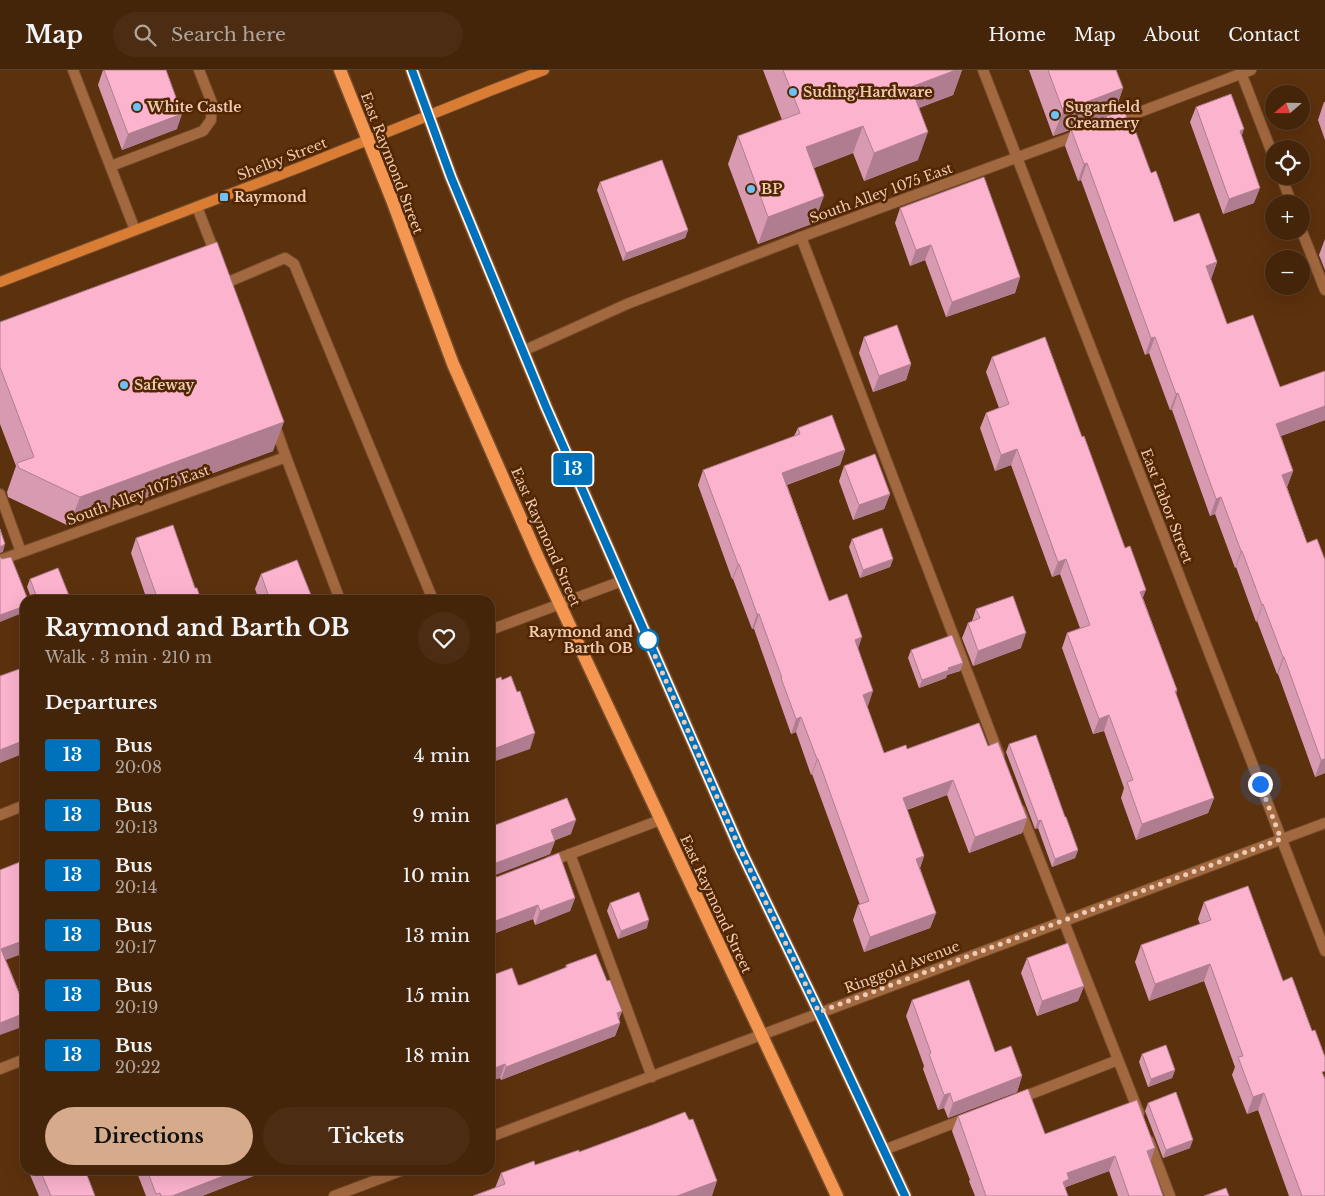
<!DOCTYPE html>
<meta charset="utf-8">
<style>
body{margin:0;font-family:"Libre Baskerville",serif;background:#4c2d13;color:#f1f3f6;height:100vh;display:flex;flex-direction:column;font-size:19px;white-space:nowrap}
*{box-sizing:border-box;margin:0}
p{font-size:16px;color:#b0a59c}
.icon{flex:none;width:28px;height:28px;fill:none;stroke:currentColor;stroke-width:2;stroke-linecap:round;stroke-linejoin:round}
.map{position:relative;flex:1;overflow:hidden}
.drawer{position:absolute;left:20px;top:525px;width:475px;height:580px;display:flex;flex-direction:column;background:#45250a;border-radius:15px;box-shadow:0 5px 20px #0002,0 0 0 1px #5d422b}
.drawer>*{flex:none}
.badge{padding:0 10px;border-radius:4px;font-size:18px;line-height:32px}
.needle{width:32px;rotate:250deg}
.buttons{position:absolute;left:1265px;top:15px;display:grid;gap:10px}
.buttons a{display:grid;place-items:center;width:45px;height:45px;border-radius:50%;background:#45250a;box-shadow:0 5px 20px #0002,0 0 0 1px #5d422b;font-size:25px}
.you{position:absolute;width:25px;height:25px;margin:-12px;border:4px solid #fff;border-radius:50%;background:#1a73e8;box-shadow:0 0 0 8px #1a73e833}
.map>.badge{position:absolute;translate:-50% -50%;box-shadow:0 0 0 2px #fff}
h2{padding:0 25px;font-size:19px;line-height:45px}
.round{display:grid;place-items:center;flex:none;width:52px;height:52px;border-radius:26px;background:#4c2d13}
.head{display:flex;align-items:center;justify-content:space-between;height:85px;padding:0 25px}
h1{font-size:24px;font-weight:700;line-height:38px}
.primary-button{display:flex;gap:10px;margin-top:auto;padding:10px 25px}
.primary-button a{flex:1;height:58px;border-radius:30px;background:#d6ab8b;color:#111;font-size:20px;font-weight:700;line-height:58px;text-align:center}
.primary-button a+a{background:#4c2d13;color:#f1f3f6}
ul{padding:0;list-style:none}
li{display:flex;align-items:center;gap:15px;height:60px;padding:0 25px}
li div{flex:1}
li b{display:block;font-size:19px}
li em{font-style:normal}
li .badge{min-width:55px;font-weight:700;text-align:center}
header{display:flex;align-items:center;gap:30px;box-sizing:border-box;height:70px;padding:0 25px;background:#45250a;border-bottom:1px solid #5d422b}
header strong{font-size:24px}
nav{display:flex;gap:28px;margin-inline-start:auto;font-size:18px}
.search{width:350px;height:45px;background:#4c2d13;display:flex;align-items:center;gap:12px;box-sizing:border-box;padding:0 18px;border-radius:28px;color:#b0a59c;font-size:19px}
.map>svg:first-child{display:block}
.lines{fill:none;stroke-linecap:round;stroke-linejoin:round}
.service-casing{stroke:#764d2c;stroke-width:12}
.minor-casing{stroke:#764d2c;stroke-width:12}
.secondary-casing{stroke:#764d2c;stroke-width:12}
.primary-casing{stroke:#764d2c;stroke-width:15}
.service{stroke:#a2683f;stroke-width:10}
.minor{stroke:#a2683f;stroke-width:10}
.secondary{stroke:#d97d35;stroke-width:10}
.primary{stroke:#f49650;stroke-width:12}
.wall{fill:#d89ab1}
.shaded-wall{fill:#b07d90}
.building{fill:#fbb3ce;stroke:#b07d90}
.line-casing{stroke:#fff;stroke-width:11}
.line{stroke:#0072bc;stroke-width:8}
.walk{stroke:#eccab4;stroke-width:5;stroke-dasharray:0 9}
.poi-dot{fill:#6dc2f3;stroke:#512601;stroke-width:2}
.stop-dot{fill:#fff;stroke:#0072bc;stroke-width:2.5}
.labels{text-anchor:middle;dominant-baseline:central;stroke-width:5;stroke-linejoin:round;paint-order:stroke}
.poi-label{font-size:14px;font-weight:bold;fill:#eccab4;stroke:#512601;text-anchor:start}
.street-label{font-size:14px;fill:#eccab4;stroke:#512601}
.stop-label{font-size:14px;font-weight:bold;fill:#eccab4;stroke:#512601;text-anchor:end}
</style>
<header>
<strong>Map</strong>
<div class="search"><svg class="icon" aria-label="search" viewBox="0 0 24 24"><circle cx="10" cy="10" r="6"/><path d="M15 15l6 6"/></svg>Search here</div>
<nav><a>Home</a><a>Map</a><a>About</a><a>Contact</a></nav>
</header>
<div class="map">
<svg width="1325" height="1126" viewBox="0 0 1325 1126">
<rect width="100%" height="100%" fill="#5c310e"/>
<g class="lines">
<g class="service-casing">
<g id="service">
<polyline points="73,0 135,160"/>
<polyline points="1240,0 1274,88"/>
<polyline points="1116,51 1251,0"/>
<polyline points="111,96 203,61 211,50 212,33 199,0"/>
<polyline points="1281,106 1292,134"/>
<polyline points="197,137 216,186"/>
<polyline points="1301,159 1325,220"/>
<polyline points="801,167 999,685"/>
<polyline points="228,218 226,213 285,188 294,194 433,530"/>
<polyline points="523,281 627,234 801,167 1081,64"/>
<polyline points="274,353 286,387 340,530"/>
<polyline points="0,424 21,482"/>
<polyline points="0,490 286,387"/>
<polyline points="1020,740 1139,1043"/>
<polyline points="570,784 652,1007"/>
<polyline points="549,792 660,750"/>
<polyline points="0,999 25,989"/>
<polyline points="1018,1029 1118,990"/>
<polyline points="1149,1071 1170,1126"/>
<polyline points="884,1080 967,1048"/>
</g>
</g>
<g class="minor-casing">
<g id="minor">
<polyline points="983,0 1325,881"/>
<polyline points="490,560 622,511"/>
<polyline points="0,745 25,735"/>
<polyline points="490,1067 1325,753"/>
<polyline points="334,1126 403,1100"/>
</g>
</g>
<g class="secondary-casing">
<polyline id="secondary" points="0,212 303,96 492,20 544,0"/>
</g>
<g class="primary-casing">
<g id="primary">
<polyline points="340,0 392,130 453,294 540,492 837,1126"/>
<polyline points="412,0 451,107 546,337 740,779 819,942 905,1126"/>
</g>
</g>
<use href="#service" class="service"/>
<use href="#minor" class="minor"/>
<use href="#secondary" class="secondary"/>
<use href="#primary" class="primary"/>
</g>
<g class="wall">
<polygon points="103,0 177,59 122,80 98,15"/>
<polygon points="763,0 962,0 953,25 919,38 918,90 864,111 853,83 814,98 814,153 758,174 728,94 738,66 782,50"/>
<polygon points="1029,0 1116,0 1123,18 1114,44 1053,66"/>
<polygon points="1324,32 1325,32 1325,70 1318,50"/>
<polygon points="1196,37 1242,66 1254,133 1223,144 1190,52"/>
<polygon points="1128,50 1151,103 1174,152 1217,192 1211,209 1227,254 1280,317 1325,301 1325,350 1281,366 1293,401 1287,417 1307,473 1325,490 1325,703 1315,707 1278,604 1277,604 1257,551 1256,552 1236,497 1235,498 1215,444 1210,446 1172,340 1170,340 1149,283 1145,285 1081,110 1078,111 1065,76 1071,59"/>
<polygon points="600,112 688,160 685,168 623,191 597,120"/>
<polygon points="900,138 1020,207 1015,223 946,247 925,190 910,196 895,153"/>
<polygon points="1325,169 1325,200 1319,185"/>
<polygon points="0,252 273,381 69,456 8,427 7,422 16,396 0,354"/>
<polygon points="864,267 911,294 906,310 873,322 859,283"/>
<polygon points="992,287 1143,528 1177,620 1176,624 1214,728 1208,743 1136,770 1121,728 1124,718 1104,661 1093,664 1062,578 1067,563 1080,558 1060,504 1052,507 1011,395 995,401 980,358 986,343 999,338 986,302"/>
<polygon points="798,358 845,380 840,395 787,415 829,531 858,579 867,636 884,683 907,679 988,676 1027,748 1022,763 969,783 947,725 907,740 924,786 920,798 936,843 930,858 864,882 853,850 858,835 860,835 812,704 811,705 796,662 791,664 754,559 752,559 733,509 732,509 698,415 703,400 794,366"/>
<polygon points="844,396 890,424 884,439 853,450 839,411"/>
<polygon points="136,468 195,518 201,530 147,530 131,483"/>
<polygon points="852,469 893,489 890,497 860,508 849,477"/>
<polygon points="261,504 313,530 259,530 255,519"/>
<polygon points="30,509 70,528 70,530 32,530 27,517"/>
<polygon points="976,539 1021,578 973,596 962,568 968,553 972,551"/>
<polygon points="911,580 963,593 960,601 947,605 946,608 919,618 908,588"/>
<polygon points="1009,674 1065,747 1078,780 1075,788 1052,797 1038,758 1035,759 1006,682"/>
<polygon points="490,757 571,764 555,770 550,784 492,806 575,828 570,841 535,855 533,849 490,865"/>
<polygon points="1204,832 1325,1126 1289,1126 1258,1040 1247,1044 1232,1005 1235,997 1204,911 1149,931 1135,892 1141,875 1200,854 1198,849"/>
<polygon points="610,833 647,858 618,869 607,841"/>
<polygon points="1027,888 1084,916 1078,931 1037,946 1021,903"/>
<polygon points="6,890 21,927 25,925 25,960 23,954 22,957"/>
<polygon points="566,895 607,911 622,941 619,949 620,953 615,966 501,1010 500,1008 490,1011 490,906 518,915 521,915 565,898"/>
<polygon points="912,930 995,982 1022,1006 1017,1022 948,1048 944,1038 938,1040 923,999 924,996 906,946"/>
<polygon points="1142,984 1175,1000 1172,1008 1148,1017 1139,992"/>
<polygon points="1148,1033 1190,1078 1163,1088 1145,1041"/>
<polygon points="958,1046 1045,1064 1150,1091 1163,1126 1118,1126 1109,1101 1066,1117 1065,1119 1068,1126 975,1126 969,1111 970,1110 952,1061"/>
<polygon points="579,1082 712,1126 495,1118 501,1103 535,1095"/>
<polygon points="28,1100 85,1100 95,1126 39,1126"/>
<polygon points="136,1100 269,1100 202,1126 146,1126"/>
</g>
<g class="shaded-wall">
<polygon points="956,0 962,0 953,25 901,44 911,17"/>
<polygon points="1123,18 1114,44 1053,66 1063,41"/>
<polygon points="182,44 177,59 122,80 128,64"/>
<polygon points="863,56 853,83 796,105 806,77"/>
<polygon points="1244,59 1239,74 1240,61"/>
<polygon points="928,62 918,90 864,111 874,83"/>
<polygon points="1087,93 1081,110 1078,111 1084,94"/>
<polygon points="1260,118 1254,133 1223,144 1229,129"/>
<polygon points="824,126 814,153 758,174 768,147"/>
<polygon points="688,160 685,168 623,191 626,183"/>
<polygon points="931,175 925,190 910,196 916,180"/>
<polygon points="1217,192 1211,209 1206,196"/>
<polygon points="1020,207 1015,223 946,247 952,232"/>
<polygon points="1155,267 1149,283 1145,285 1151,268"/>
<polygon points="911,294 906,310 873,322 879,306"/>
<polygon points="1178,323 1172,340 1170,340 1176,324"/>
<polygon points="1325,336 1325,350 1270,370 1276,354"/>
<polygon points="284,352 273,381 69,456 80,427"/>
<polygon points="1017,379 1011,395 995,401 1001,385"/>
<polygon points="845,380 840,395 777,418 782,403"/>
<polygon points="1293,401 1287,417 1282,405"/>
<polygon points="890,424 884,439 853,450 859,435"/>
<polygon points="1221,427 1215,444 1210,446 1216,429"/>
<polygon points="5,474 3,482 0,483 0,477"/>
<polygon points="1241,481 1242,481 1236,497 1235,498"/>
<polygon points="893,489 890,497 860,508 863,500"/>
<polygon points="1066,489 1060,504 1052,507 1058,492"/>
<polygon points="738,494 739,494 733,509 732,509"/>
<polygon points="1146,520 1140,535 1140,522"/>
<polygon points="1263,534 1257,551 1256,552 1262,535"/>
<polygon points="25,536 25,542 0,552 0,545"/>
<polygon points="757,544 759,544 754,559 752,559"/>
<polygon points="1026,563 1021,578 973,596 978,581"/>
<polygon points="862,567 857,582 855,570"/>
<polygon points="1283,587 1284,587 1278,604 1277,604"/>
<polygon points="963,593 960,601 947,605 946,608 919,618 922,610 948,598"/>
<polygon points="873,621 868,636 858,640 863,625"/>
<polygon points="1109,645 1104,661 1093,664 1099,649"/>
<polygon points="801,647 796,662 791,664 796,649"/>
<polygon points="535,663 530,679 490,693 491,680"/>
<polygon points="25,670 25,683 0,693 0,680"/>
<polygon points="818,689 812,704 811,705 817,689"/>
<polygon points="1325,689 1325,703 1315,707 1321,690"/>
<polygon points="495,692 490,706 490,694"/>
<polygon points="953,710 947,725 897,743 903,728"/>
<polygon points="1214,728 1208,743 1136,770 1142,754"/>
<polygon points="1027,748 1022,763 969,783 975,767"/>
<polygon points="576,750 571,764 546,774 551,760"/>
<polygon points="1041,750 1038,758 1035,759 1038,751"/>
<polygon points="555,771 550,784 490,807 490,796 493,794"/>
<polygon points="1078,780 1075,788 1052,797 1055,789"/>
<polygon points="924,786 919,801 916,789"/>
<polygon points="575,828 570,841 535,855 540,841"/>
<polygon points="538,835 533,849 490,865 490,853"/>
<polygon points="936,843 930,858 864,882 870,867"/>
<polygon points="649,850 647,858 618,869 621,861"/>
<polygon points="25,870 25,883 0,892 1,879"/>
<polygon points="1210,894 1204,911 1149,931 1155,914"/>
<polygon points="1084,916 1078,931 1037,946 1042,931"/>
<polygon points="622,941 617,954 620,953 615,966 501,1010 506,997"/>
<polygon points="25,943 25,947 22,957 0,965 0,953"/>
<polygon points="505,994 500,1008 490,1011 490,1000"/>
<polygon points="1175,1000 1172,1008 1148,1017 1151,1009"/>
<polygon points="1022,1006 1017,1022 948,1048 953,1033"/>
<polygon points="950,1023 944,1038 938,1040 944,1025"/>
<polygon points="1264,1023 1258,1040 1247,1044 1253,1027"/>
<polygon points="1193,1070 1190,1078 1163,1088 1166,1080"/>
<polygon points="1155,1078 1150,1093 1147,1081"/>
<polygon points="1115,1086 1109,1101 1066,1117 1063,1125 1063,1112 1067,1103"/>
<polygon points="239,1100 269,1100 202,1126 172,1126"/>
<polygon points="717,1111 712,1126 677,1126"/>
</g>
<g class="building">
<polygon points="104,0 166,0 182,44 128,64"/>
<polygon points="783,0 956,0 911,17 928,62 874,83 863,56 806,77 824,126 768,147 738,66 800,43"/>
<polygon points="1048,0 1116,0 1123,18 1063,41"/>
<polygon points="1231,24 1244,59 1240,61 1260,118 1229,129 1196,37"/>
<polygon points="1124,40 1128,50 1131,49 1151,103 1156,101 1174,152 1199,143 1217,192 1206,196 1227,254 1253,245 1280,317 1325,301 1325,336 1276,354 1293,401 1282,405 1307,473 1317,469 1325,490 1325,689 1321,690 1284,587 1283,587 1263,534 1262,535 1242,481 1241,481 1221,427 1216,429 1178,323 1176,324 1155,267 1151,268 1087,93 1084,94 1071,59"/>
<polygon points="662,90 688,160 626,183 600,112"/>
<polygon points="984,107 1020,207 952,232 931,175 916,180 900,138"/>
<polygon points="217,172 284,352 80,427 19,398 17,393 34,387 0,297 0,252"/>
<polygon points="897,255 911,294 879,306 864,267"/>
<polygon points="1045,267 1082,367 1084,366 1125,478 1130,476 1146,520 1140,522 1177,620 1175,621 1214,728 1142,754 1127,712 1133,710 1109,645 1099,649 1067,563 1090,555 1066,489 1058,492 1017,379 1001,385 986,343 1009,334 992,287"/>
<polygon points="832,345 845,380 782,403 829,531 847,524 862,567 855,570 873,621 863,625 884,683 906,675 907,679 979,653 988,676 998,672 1027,748 975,767 953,710 903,728 924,786 916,789 936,843 870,867 858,835 869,831 818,689 817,689 801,647 796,649 781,608 782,608 759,544 757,544 739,494 738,494 703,400 800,364 798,358"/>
<polygon points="875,384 890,424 859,435 844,396"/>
<polygon points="173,455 195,518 197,518 201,530 158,530 136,468"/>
<polygon points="882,458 893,489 863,500 852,469"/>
<polygon points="0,459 5,474 0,477"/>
<polygon points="0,487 2,489 11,487 28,530 25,530 25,536 0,545"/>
<polygon points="297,490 313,530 270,530 261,504"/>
<polygon points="58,498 70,528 65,530 38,530 30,509"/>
<polygon points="1013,526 1026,563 978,581 968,553 980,548 976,539"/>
<polygon points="952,565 963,593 948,598 949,600 922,610 911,580"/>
<polygon points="25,597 25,670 0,680 0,606"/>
<polygon points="511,606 517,622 520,621 535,663 491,680 495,692 490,694 490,611 501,607 502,610"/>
<polygon points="1036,665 1065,747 1066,747 1078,780 1055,789 1041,750 1038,751 1009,674"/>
<polygon points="567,728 576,750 551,760 555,771 493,794 490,796 490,757"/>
<polygon points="559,783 575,828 540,841 538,835 490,853 490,805 497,807"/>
<polygon points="25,790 25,870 1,879 25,938 25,943 0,953 0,800"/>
<polygon points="1248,816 1283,911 1292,907 1312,961 1315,960 1325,987 1325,1001 1322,1002 1325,1009 1325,1126 1302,1126 1264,1023 1253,1027 1238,987 1243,986 1210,894 1155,914 1141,875 1211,850 1204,832"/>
<polygon points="639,822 649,850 621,861 610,833"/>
<polygon points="1068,873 1084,916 1042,931 1027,888"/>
<polygon points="596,884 607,911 610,910 622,941 617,943 620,953 506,997 505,994 490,1000 490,920 493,919 490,910 490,906 512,898 518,915 521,915 567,897 566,895"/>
<polygon points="969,910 995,982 1011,976 1022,1006 953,1033 950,1023 944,1025 929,984 931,983 912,930"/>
<polygon points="25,925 25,938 21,927"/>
<polygon points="1166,975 1175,1000 1151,1009 1142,984"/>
<polygon points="1028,1019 1045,1064 1137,1030 1155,1078 1147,1081 1163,1126 1129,1126 1115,1086 1067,1103 1069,1109 1063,1112 1068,1126 986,1126 958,1046"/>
<polygon points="1176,1022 1193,1070 1166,1080 1148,1033"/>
<polygon points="685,1042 689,1050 693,1049 717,1111 677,1126 473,1126 505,1114 501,1103 534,1091 535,1095 579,1080 579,1082 652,1055"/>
<polygon points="40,1100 85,1100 95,1126 51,1126"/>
<polygon points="147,1100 239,1100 172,1126 161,1126 160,1123 156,1124"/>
<polygon points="1226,1118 1229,1126 1204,1126"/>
</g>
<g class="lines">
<g class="line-casing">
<polyline id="line" points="412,0 451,107 546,337 740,779 819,942 905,1126"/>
</g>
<use href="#line" class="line"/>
<polyline class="walk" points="648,570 740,779 819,942 1281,769 1260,714"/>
</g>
<g class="poi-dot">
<circle cx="793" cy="22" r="5"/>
<circle cx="137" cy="37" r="5"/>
<circle cx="1055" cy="45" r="5"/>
<circle cx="751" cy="119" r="5"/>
<rect x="219" y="122" width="10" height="10" rx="2.5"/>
<circle cx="124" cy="315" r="5"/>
</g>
<circle class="stop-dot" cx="648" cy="570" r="10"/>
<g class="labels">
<g class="poi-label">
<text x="803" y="22">Suding Hardware</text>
<text x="147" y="37">White Castle</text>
<text x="1065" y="37">Sugarfield<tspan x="1065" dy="16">Creamery</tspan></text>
<text x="761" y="119">BP</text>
<text x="234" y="127">Raymond</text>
<text x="134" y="315">Safeway</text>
</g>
<g class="street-label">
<text transform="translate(282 89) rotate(-21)">Shelby Street</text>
<text transform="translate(392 93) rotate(69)">East Raymond Street</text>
<text transform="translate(881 123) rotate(-20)">South Alley 1075 East</text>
<text transform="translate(138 425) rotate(-20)">South Alley 1075 East</text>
<text transform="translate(1167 436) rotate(69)">East Tabor Street</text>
<text transform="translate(546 467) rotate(66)">East Raymond Street</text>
<text transform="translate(716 834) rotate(65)">East Raymond Street</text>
<text transform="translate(902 897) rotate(-21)">Ringgold Avenue</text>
</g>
<g class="stop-label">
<text x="633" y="562">Raymond and<tspan x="633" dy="16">Barth OB</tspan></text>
</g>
</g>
</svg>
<div class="buttons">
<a><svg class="needle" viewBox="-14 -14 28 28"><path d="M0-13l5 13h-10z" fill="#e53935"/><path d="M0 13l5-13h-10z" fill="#b0a59c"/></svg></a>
<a><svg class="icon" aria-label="locate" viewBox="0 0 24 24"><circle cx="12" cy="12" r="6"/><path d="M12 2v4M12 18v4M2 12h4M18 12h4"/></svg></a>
<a>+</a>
<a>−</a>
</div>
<div class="you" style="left:1260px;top:714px"></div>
<b class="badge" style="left:573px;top:399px;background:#0072bc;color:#fff">13</b>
<section class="drawer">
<div class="head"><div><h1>Raymond and Barth OB</h1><p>Walk · 3 min · 210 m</p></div><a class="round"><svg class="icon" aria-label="heart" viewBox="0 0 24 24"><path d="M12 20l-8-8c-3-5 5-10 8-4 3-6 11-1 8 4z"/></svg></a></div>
<h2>Departures</h2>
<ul>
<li><span class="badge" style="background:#0072bc;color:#fff">13</span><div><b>Bus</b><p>20:08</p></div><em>4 min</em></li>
<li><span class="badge" style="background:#0072bc;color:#fff">13</span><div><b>Bus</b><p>20:13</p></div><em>9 min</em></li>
<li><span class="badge" style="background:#0072bc;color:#fff">13</span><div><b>Bus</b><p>20:14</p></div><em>10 min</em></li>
<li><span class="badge" style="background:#0072bc;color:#fff">13</span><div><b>Bus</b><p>20:17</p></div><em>13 min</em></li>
<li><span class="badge" style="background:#0072bc;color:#fff">13</span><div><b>Bus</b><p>20:19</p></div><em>15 min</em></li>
<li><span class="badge" style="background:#0072bc;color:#fff">13</span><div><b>Bus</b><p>20:22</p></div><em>18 min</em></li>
</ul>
<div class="primary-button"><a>Directions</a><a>Tickets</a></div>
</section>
</div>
